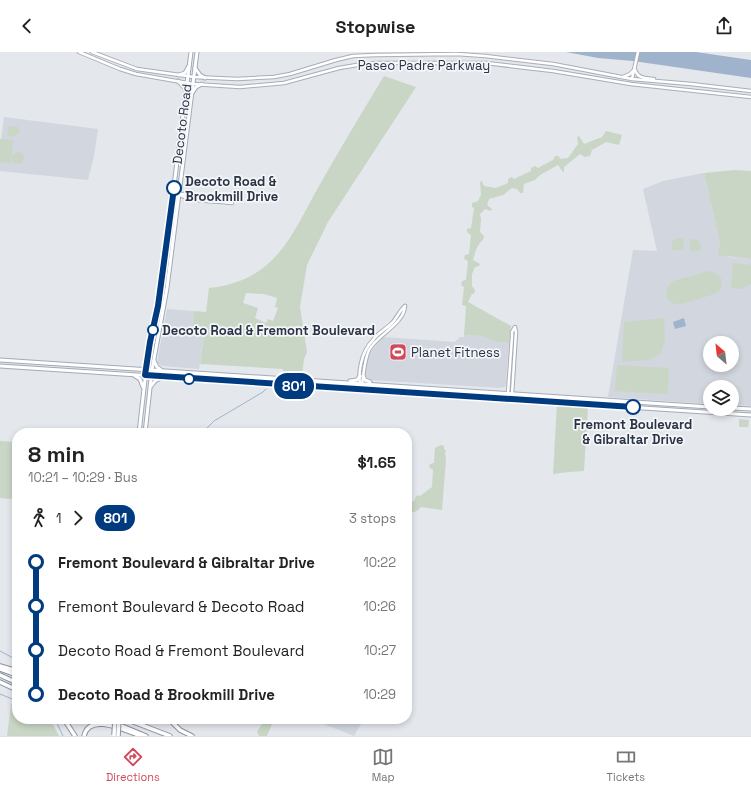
<!DOCTYPE html>
<meta charset="utf-8">
<style>
body{margin:0;font-family:"Space Grotesk",sans-serif;background:#f2f2f2;color:#222;height:100vh;display:flex;flex-direction:column;font-size:15px;white-space:nowrap}
*{box-sizing:border-box;margin:0}
p{font-size:13px;color:#767676}
.icon{flex:none;width:22px;height:22px;fill:none;stroke:currentColor;stroke-width:2;stroke-linecap:round;stroke-linejoin:round}
.map{position:relative;flex:1;overflow:hidden}
.panel{position:absolute;left:12px;top:376px;width:400px;height:296px;display:flex;flex-direction:column;background:#fff;border-radius:16px;box-shadow:0 2px 6px #0003}
.panel>*{flex:none}
.badge{padding:0 8px;border-radius:13px;font-size:14px;line-height:26px}
.needle{width:26px;rotate:332deg}
.fabs{position:absolute;left:703px;top:284px;display:grid;gap:8px}
.fabs a{display:grid;place-items:center;width:36px;height:36px;border-radius:50%;background:#fff;box-shadow:0 2px 6px #0003;font-size:20px}
.map>.badge{position:absolute;translate:-50% -50%;box-shadow:0 0 0 2px #fff}
.legs{display:flex;align-items:center;gap:6px;height:44px;padding:0 16px;font-size:13px}
.legs p{margin-inline-start:auto}
.headline{display:flex;align-items:center;justify-content:space-between;height:68px;padding:0 16px}
h1{font-size:22px;font-weight:700;line-height:30px}
ul{padding:0 16px;list-style:none}
li{display:flex;align-items:center;gap:14px;height:44px;font-size:15px}
li i{display:grid;place-items:center;width:6px;height:100%;margin:0 5px;background:currentColor}
li i::after{content:'';width:10px;height:10px;margin:-5px;border:3px solid;border-radius:50%;background:#fff}
li p{margin-inline-start:auto}
li:first-child i{background:linear-gradient(#0000 50%,currentColor 0)}
li:last-child i{background:linear-gradient(currentColor 50%,#0000 0)}
header{display:flex;justify-content:space-between;align-items:center;height:52px;padding:0 16px;background:#fff;font-size:18px;font-weight:700}
.menu{display:flex;justify-content:space-around;align-items:center;height:56px;border-top:1px solid #e0e0e0;background:#fff;font-size:11px;color:#767676}
.menu a{display:grid;justify-items:center;gap:2px}
.menu .selected{color:#d1495b}
.map>svg:first-child{display:block}
.built{fill:#d2d6de;fill-rule:evenodd}
.green{fill:#c9d6c5;fill-rule:evenodd}
.water{fill:#9fb4cc}
.lines{fill:none;stroke-linecap:round;stroke-linejoin:round}
.stream{stroke:#9fb4cc;stroke-width:1}
.secondary-casing{stroke:#a9aeb7;stroke-width:4.5}
.primary-casing{stroke:#a3abb8;stroke-width:5}
.highway-casing{stroke:#8b94a3;stroke-width:5.5}
.secondary{stroke:#fff;stroke-width:2.5}
.primary{stroke:#fff;stroke-width:3}
.highway{stroke:#fff;stroke-width:3.5}
.highway-bridge-casing{stroke:#8b94a3;stroke-width:5.5;stroke-linecap:butt}
.highway-bridge{stroke:#fff;stroke-width:3.5}
.line-1-casing{stroke:#fff;stroke-width:9}
.line-1{stroke:#003b80;stroke-width:6}
.stop-1-dot{fill:#fff;stroke:#003b80;stroke-width:2}
.labels{text-anchor:middle;dominant-baseline:central;stroke-width:3.5;stroke-linejoin:round;paint-order:stroke}
.street-label{font-size:13px;fill:#2b3445;stroke:#f4f6f9}
.stop-label{font-size:13px;font-weight:bold;fill:#2b3445;stroke:#f4f6f9;text-anchor:start}
.poi-label{font-size:13px;fill:#2b3445;stroke:#f4f6f9;text-anchor:start}
</style>
<header><svg class="icon" aria-label="back" viewBox="0 0 24 24"><path d="M15 5l-7 7 7 7"/></svg>Stopwise<svg class="icon" aria-label="share" viewBox="0 0 24 24"><path d="M12 15V3M7 8l5-5 5 5M5 13v7h14v-7"/></svg></header>
<div class="map">
<svg width="751" height="684" viewBox="0 0 751 684">
<rect width="100%" height="100%" fill="#e4e7ec"/>
<g class="built">
<polygon points="4,65 98,77 94,104 88,128 0,119 0,94"/>
<path d="M704,121L720,191L728,205L751,207V354L732,353V335H710V352L608,345L633,198L657,199L643,137L663,129ZM710,291H732V313H710Z"/>
<polygon points="167,257 194,259 193,274 205,274 199,317 162,314 157,311"/>
<polygon points="464,283 482,284 496,290 509,291 506,332 505,335 500,336 370,328 365,324 367,309 372,298 383,285 455,290 456,288 458,288 459,285 464,285"/>
<polygon points="311,667 364,667 354,684"/>
</g>
<g class="green">
<path d="M384,24L416,35L328,170L307,213L300,255L307,300L304,307L302,323L283,322V317L200,312L205,275L193,274L194,259L206,260L209,236C233,234 255,225 272,208C292,189 305,158 319,134C340,97 362,60 384,24ZM246,241L264,242L277,246L275,255L278,256L273,269L268,267L266,271L255,266L258,256L243,251Z"/>
<polygon points="9,74 18,75 19,80 15,84 11,85 7,83"/>
<path d="M606,79L622,83L619,93L606,90L592,98L590,104L585,105L580,102L564,115V120H563L558,113L540,123L535,128L524,132L523,141H520L517,137L512,136L503,143L489,147L487,153L492,157L491,159L485,157L480,162L481,168L480,180L484,184L483,188C477,192 475,201 473,208L480,212L479,214L475,215L472,222V234L475,238L474,242H472L468,250L511,274L509,291L496,290L482,284L464,283L466,254L462,253L464,235L461,233L462,229L466,228L468,209L464,207L465,203L469,202L471,183L467,180V177L471,176L474,156L472,155V151L478,149L481,143L480,130L482,129L484,134L496,136L508,131V127L512,125L514,127L531,119V116L535,114L538,116L553,108L555,104H558L561,107L568,106L578,92L577,85L579,84L584,92L602,85Z"/>
<polygon points="0,87 13,88 11,111 0,110"/>
<circle cx="18" cy="106" r="6"/>
<polygon points="734,118 751,119 751,207 718,203 720,191 704,121"/>
<polygon points="680,186 684,188 683,197 681,198 672,198 672,190 675,187"/>
<path d="M693,187C700,188 703,193 700,199H691L690,197V188Z"/>
<polygon points="733,211 751,213 751,232 741,237 731,236"/>
<path d="M709,219C715,220 719,222 721,227C722,231 722,236 719,239C715,243 683,252 677,252C663,251 664,236 673,229Z"/>
<polygon points="664,266 665,288 661,301 649,308 622,310 624,270"/>
<polygon points="617,313 669,316 668,342 615,339"/>
<polygon points="557,352 588,354 584,419 569,420 553,422"/>
<polygon points="739,367 749,368 748,375 739,375"/>
<polygon points="0,389 17,390 17,442 14,443 11,447 0,446"/>
<path d="M441,393L444,394V397L446,399L445,401L446,407L442,458L421,455C416,461 414,460 407,460V453L415,448V446L418,443L420,444L432,435L433,418L429,415L430,412L434,411L435,396Z"/>
<polygon points="11,652 17,654 17,667 50,667 59,684 7,684"/>
<polygon points="265,667 274,667 267,684 259,684 257,680"/>
</g>
<g class="water">
<polygon points="566,0 696,0 751,8 751,26 633,9 598,6"/>
<polygon points="684,266 686,274 675,277 673,270"/>
</g>
<g class="lines">
<g class="stream">
<polyline points="202,381 214,369 263,340 266,337"/>
<polyline points="0,599 17,608"/>
<polyline points="0,642 17,649"/>
<polyline points="55,667 63,684"/>
</g>
<g class="secondary-casing">
<g id="secondary">
<polyline points="79,0 120,17 136,22 193,32 240,35 284,31 339,16 357,13 376,11 486,11 553,19 631,32 751,45"/>
<polyline points="92,0 137,17 194,25 237,27 274,25 290,22 336,8 353,4 376,3 457,2 485,4 553,12 632,27 691,32 751,39"/>
<path d="M635,18C638,27 646,26 654,27"/>
<polyline points="623,25 630,22 634,18"/>
<polyline points="632,27 638,0"/>
<path d="M174,141C193,144 212,146 232,147"/>
<path d="M179,142C189,150 218,149 232,151"/>
<path d="M362,332C364,321 364,309 369,298C377,283 404,272 405,254"/>
<path d="M361,338C357,322 361,300 373,288C378,281 386,277 392,271C397,266 400,258 405,254"/>
<polyline points="512,342 516,280 515,276"/>
<polyline points="510,347 508,341 512,285 512,280 515,275"/>
</g>
</g>
<g class="primary-casing">
<g id="primary">
<polyline points="195,16 200,23 205,26"/>
<polyline points="179,23 185,21 189,14"/>
<polyline points="178,29 183,34 186,38"/>
<polyline points="192,41 196,35 202,32"/>
<polyline points="0,308 710,355"/>
<polyline points="154,309 157,315 161,318"/>
<polyline points="0,314 751,363"/>
<polyline points="135,324 140,327 143,335"/>
<polyline points="363,324 365,328 370,330"/>
<polyline points="350,329 357,328 360,324"/>
<polyline points="151,334 155,329 162,325"/>
<polyline points="732,356 751,357"/>
<polyline points="139,381 148,301 156,268 161,236 191,0"/>
<polyline points="145,381 152,318 167,236 197,0"/>
</g>
</g>
<g class="highway-casing">
<g id="highway">
<polyline points="0,614 17,619"/>
<polyline points="0,617 17,623"/>
<polyline points="0,623 13,629 17,632"/>
<polyline points="0,630 17,638"/>
<polyline points="64,667 75,684"/>
<polyline points="105,667 146,684"/>
<polyline points="126,667 170,684"/>
<polyline points="169,667 180,678 192,684"/>
<path d="M84,684C89,660 126,679 141,684"/>
</g>
</g>
<use href="#secondary" class="secondary"/>
<use href="#primary" class="primary"/>
<use href="#highway" class="highway"/>
<g class="highway-bridge-casing">
<g id="highway-bridge">
<polyline points="114,683 115,667"/>
<polyline points="118,684 119,667"/>
</g>
</g>
<use href="#highway-bridge" class="highway-bridge"/>
</g>
<g class="lines">
<g class="line-1-casing">
<polyline id="line-1" points="174,136 158,254 150,290 145,323 633,355"/>
</g>
<use href="#line-1" class="line-1"/>
</g>
<defs>
<g id="stadium-square" transform="scale(0.9)"><rect x="-9" y="-9" width="18" height="18" rx="4" fill="#d1495b" stroke="#f4f6f9"/><path d="M0-5a6.5 5 0 1 0 0 10a6.5 5 0 1 0 0-10ZM-3.5-1.8h7v3.6h-7Z" fill="#fff"/></g>
</defs>
<g fill-rule="evenodd">
<use href="#stadium-square" x="398" y="300"/>
</g>
<g class="stop-1-dot">
<circle cx="174" cy="136" r="7"/>
<circle cx="153" cy="278" r="5"/>
<circle cx="189" cy="327" r="5"/>
<circle cx="633" cy="355" r="7"/>
</g>
<g class="labels">
<g class="street-label">
<text x="424" y="13">Paseo Padre Parkway</text>
<text transform="translate(182 72) rotate(-83)">Decoto Road</text>
</g>
<g class="stop-label">
<text x="185" y="129">Decoto Road &amp;<tspan x="185" dy="15">Brookmill Drive</tspan></text>
<text x="162" y="278">Decoto Road &amp; Fremont Boulevard</text>
<text x="633" y="372" text-anchor="middle">Fremont Boulevard<tspan x="633" dy="15">&amp; Gibraltar Drive</tspan></text>
</g>
<g class="poi-label">
<text x="411" y="300">Planet Fitness</text>
</g>
</g>
</svg>
<div class="fabs">
<a><svg class="needle" viewBox="-14 -14 28 28"><path d="M0-13l5 13h-10z" fill="#e53935"/><path d="M0 13l5-13h-10z" fill="#767676"/></svg></a>
<a><svg class="icon" aria-label="layers" viewBox="0 0 24 24"><path d="M12 4l9 5-9 5-9-5zM3 14l9 5 9-5"/></svg></a>
</div>
<b class="badge" style="left:294px;top:334px;background:#003b80;color:#fff">801</b>
<section class="panel">
<div class="headline"><div><h1>8 min</h1><p>10:21 – 10:29 · Bus</p></div><b>$1.65</b></div>
<div class="legs"><svg class="icon" aria-label="walk" viewBox="0 0 24 24"><circle cx="13" cy="4" r="2"/><path d="M13 8l-2 6 4 7M11 14l-3 7M7 12l3-4h3l4 4"/></svg>1<svg class="icon" aria-label="forward" viewBox="0 0 24 24"><path d="M9 5l7 7-7 7"/></svg><b class="badge" style="background:#003b80;color:#fff">801</b><p>3 stops</p></div>
<ul>
<li><i style="color:#003b80"></i><b>Fremont Boulevard &amp; Gibraltar Drive</b><p>10:22</p></li>
<li><i style="color:#003b80"></i><span>Fremont Boulevard &amp; Decoto Road</span><p>10:26</p></li>
<li><i style="color:#003b80"></i><span>Decoto Road &amp; Fremont Boulevard</span><p>10:27</p></li>
<li><i style="color:#003b80"></i><b>Decoto Road &amp; Brookmill Drive</b><p>10:29</p></li>
</ul>
</section>
</div>
<nav class="menu">
<a class="selected"><svg class="icon" aria-label="directions" viewBox="0 0 24 24"><path d="M12 3l9 9-9 9-9-9zM9 14v-3h6M13 9l2 2-2 2"/></svg>Directions</a>
<a><svg class="icon" aria-label="map" viewBox="0 0 24 24"><path d="M3 6l6-2 6 2 6-2v14l-6 2-6-2-6 2zM9 4v14M15 6v14"/></svg>Map</a>
<a><svg class="icon" aria-label="tickets" viewBox="0 0 24 24"><path d="M3 7h18v10H3zM15 7v10"/></svg>Tickets</a>
</nav>
